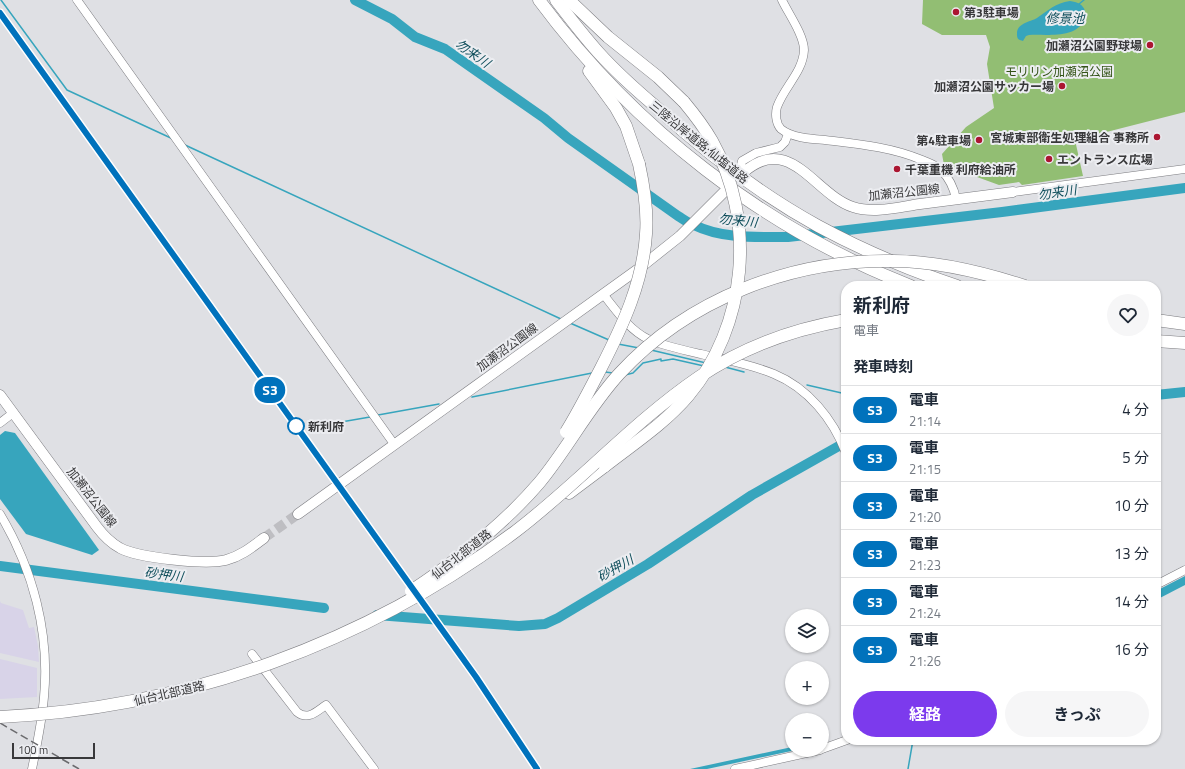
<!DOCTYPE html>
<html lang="ja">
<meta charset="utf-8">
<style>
body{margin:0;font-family:"Titillium Web","Noto Sans JP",sans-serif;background:#f6f6f7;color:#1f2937;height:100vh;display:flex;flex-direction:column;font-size:15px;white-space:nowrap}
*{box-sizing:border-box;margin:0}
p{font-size:13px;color:#747a83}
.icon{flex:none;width:22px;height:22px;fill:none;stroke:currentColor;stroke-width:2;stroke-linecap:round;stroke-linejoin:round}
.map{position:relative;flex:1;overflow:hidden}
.drawer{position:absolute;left:841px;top:281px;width:320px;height:464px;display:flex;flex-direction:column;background:#fff;border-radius:16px;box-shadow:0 1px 3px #0004}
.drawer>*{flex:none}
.badge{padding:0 8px;border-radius:13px;font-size:14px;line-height:26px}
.tools{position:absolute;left:785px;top:609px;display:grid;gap:8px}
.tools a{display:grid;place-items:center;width:44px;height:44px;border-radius:50%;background:#fff;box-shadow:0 1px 3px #0004;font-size:20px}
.scale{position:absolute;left:12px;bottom:10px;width:83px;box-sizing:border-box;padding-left:4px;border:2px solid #38383a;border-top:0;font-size:11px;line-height:14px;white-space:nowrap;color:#38383a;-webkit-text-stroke:3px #ecedf1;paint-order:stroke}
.map>.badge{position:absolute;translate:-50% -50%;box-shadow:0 0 0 2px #fff}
h2{padding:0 12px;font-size:15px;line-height:36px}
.round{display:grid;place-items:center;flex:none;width:42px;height:42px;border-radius:21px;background:#f6f6f7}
.headline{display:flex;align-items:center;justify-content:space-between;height:68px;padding:0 12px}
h1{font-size:19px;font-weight:700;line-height:30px}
.primary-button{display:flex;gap:8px;margin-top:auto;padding:8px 12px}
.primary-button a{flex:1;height:46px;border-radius:24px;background:#7c3aed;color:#fff;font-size:16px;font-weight:700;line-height:46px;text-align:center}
.primary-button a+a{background:#f6f6f7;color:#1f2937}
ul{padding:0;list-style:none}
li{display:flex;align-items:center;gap:12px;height:48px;padding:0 12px;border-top:1px solid #e0e1e3}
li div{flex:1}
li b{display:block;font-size:15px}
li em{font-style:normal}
li .badge{min-width:44px;font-weight:700;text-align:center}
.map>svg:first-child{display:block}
.commercial{fill:#d8d3e8}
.green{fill:#92be73}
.water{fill:#37a5bd}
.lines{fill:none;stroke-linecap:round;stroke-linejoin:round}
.stream{stroke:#37a5bd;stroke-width:1.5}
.river{stroke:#37a5bd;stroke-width:10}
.major-tunnel{stroke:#bebec2;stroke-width:10;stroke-dasharray:10 5;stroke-linecap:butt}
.minor-casing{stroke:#7c7c80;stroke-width:9}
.major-casing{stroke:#7c7c80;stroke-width:11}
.highway-casing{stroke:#7c7c80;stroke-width:13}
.minor{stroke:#fff;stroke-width:8}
.major{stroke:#fff;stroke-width:10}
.highway{stroke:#fff;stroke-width:12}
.rail{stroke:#6b6b6e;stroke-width:1.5;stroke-dasharray:8 4;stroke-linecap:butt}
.highway-bridge-casing{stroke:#7c7c80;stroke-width:13;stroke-linecap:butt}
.highway-bridge{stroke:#fff;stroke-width:12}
.line-casing{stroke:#fff;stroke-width:9}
.line{stroke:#0072bc;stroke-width:6}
.poi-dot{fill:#ab1631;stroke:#ecedf1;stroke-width:1.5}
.stop-dot{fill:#fff;stroke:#0072bc;stroke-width:2}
.labels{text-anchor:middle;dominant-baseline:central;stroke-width:4;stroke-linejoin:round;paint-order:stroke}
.poi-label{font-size:12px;font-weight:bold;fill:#38383a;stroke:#ecedf1;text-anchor:end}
.park-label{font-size:12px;fill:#335317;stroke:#ecedf1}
.street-label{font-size:12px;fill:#38383a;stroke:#ecedf1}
.stop-label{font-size:12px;font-weight:bold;fill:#38383a;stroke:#ecedf1;text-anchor:start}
.water-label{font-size:13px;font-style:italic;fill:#114f5c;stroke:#ecedf1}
</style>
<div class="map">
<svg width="1185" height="769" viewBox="0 0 1185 769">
<rect width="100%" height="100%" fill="#dfe0e4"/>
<g class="commercial">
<polygon points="0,601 1,603 23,610 29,628 34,627 38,646 39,662 0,653"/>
<polygon points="0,659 37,668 37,697 0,699"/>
</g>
<polygon class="green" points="923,0 1185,0 1185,112 1075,140 1083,176 1022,185 1019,182 999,185 944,165 942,154 966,127 994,108 987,64 990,47 986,35 942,35 922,24"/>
<g class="water">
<path d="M1070,1C1077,2 1083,4 1085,11C1086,15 1085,17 1084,20C1076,39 1047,34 1029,35L1026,36L1023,41C1019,40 1017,39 1017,35C1016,23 1030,22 1037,18C1049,10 1055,3 1070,1Z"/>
<polygon points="5,431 15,433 99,550 92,555 26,534 0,499 0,435"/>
<polygon points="1185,576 1185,585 1156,600 1156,591"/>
<polygon points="792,747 792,750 796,750 707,769 690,769"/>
</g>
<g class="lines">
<g class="stream">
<polyline points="1,0 67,90 173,139"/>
<polyline points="1079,4 1084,0"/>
<polyline points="185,145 561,319"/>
<polyline points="570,323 609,340"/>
<polyline points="618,344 639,348"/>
<polyline points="651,350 706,363"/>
<polyline points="725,367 744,372"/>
<polyline points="605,372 613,373"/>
<polyline points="625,375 633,373 643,363 661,359 661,361 673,359 704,366"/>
<polyline points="807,385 846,394"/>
<polyline points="472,397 592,373"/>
<polyline points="378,415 439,404"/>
<polyline points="311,432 318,426 370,417"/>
<polyline points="822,741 825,741"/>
<polyline points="908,769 913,740"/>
</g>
<g class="river">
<path d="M355,0L392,19L415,37L445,49L544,118L568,138L678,216C683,219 688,223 694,225C722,239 757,237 788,237L1002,212L1185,188"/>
<polyline points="1156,395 1185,392"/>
<polyline points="0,566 324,608"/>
<polyline points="377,615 519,626 545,624 558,618 648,564 752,495 846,442"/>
</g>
<polyline class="major-tunnel" points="264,538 298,514"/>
<g class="minor-casing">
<g id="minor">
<polyline points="77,0 394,444"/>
<path d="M782,0C788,13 804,35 804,50C803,72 784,87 777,107C775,114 776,124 781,129C792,138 812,139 825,140C858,144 891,147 922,160C929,163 936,165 941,170C949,178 954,188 956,199"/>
<polyline points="745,171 741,165 742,161 756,153 780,147 785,142 788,134"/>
<polyline points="1013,192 1185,169"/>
<path d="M603,294C616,310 629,330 648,339C664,346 683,350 701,354C725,360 750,364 774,374C808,388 833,419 846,453"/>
<polyline points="0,423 13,413"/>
<path d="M0,514C33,569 50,633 44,697C42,721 37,745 32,769"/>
<polyline points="1156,585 1185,570"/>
<path d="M252,654L297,712C308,721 317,711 326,705L374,769"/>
<polyline points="822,749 847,740"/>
<polyline points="735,769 820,750"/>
</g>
</g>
<g class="major-casing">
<g id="major">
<path d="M744,172C790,132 815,195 853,207C874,214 899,207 920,204C951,200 982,196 1013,192"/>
<path d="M0,395L97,527C103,535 111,543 120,548C139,558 206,565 226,560C241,556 252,547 264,538"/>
<polyline points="298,514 641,267 680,236 724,192"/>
</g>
</g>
<g class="highway-casing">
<g id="highway">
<path d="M539,0C634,128 763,228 911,286"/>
<path d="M556,0C569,17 583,35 598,52C615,71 635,89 655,106C705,152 758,193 818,226C862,250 910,270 957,286"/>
<polyline points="569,0 608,37 658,77 684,102"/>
<polyline points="589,71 616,108 626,126 639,164"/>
<polyline points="1156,320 1185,324"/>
<polyline points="1156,341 1185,343"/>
<polyline points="569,493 605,466"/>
</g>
</g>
<use href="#minor" class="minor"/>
<use href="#major" class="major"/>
<use href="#highway" class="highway"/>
<g class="rail">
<polyline points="0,13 476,677 537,769"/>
<polyline points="0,723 79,769"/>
</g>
<g class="highway-bridge-casing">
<g id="highway-bridge">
<path d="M566,432C579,411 590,389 601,368C623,325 643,282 646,234C648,210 644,187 639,164"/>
<path d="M605,466C633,444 664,424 688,396C747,326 757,221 712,141C704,127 694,114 684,102"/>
<path d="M411,591C458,560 503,525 539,483C568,448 588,408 619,374C688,299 792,259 893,261C938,261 982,272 1025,286"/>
<path d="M0,717C186,708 367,643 516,531C579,483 633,422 699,377C743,347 794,329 846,320"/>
</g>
</g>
<use href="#highway-bridge" class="highway-bridge"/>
</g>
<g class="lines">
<g class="line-casing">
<polyline id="line" points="0,13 476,677 537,769"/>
</g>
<use href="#line" class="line"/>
</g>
<g class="poi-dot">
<circle cx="956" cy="12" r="4"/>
<circle cx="1150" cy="45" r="4"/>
<circle cx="1062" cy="86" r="4"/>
<circle cx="1157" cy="137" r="4"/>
<circle cx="979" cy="140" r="4"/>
<circle cx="1049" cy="159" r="4"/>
<circle cx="897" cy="169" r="4"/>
</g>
<circle class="stop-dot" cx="296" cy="426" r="8"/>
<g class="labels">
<g class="poi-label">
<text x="964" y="12" text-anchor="start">第3駐車場</text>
<text x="1142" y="45">加瀬沼公園野球場</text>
<text x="1054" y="86">加瀬沼公園サッカー場</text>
<text x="1149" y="137">宮城東部衛生処理組合 事務所</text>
<text x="971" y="140">第4駐車場</text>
<text x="1057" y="159" text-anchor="start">エントランス広場</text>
<text x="905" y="169" text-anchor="start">千葉重機 利府給油所</text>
</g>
<g class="park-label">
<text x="1059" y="71">モリリン加瀬沼公園</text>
</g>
<g class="street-label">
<text transform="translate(699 142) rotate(39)">三陸沿岸道路;仙塩道路</text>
<text transform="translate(904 192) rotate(-6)">加瀬沼公園線</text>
<text transform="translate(507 347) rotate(-36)">加瀬沼公園線</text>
<text transform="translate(92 497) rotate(52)">加瀬沼公園線</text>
<text transform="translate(461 554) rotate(-38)">仙台北部道路</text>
<text transform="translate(169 693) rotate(-13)">仙台北部道路</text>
</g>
<g class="stop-label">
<text x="308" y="426">新利府</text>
</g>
<g class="water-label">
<text x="1065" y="18">修景池</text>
<text transform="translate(473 53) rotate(35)">勿来川</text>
<text transform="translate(1057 192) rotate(-8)">勿来川</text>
<text transform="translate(738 220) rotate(6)">勿来川</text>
<text transform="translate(615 568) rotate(-30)">砂押川</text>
<text transform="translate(164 574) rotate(7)">砂押川</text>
</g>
</g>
</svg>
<div class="tools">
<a><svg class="icon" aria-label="layers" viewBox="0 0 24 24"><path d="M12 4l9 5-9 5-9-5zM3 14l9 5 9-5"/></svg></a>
<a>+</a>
<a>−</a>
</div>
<div class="scale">100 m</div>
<b class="badge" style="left:270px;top:390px;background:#0072bc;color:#fff">S3</b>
<section class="drawer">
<div class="headline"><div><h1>新利府</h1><p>電車</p></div><a class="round"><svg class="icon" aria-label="heart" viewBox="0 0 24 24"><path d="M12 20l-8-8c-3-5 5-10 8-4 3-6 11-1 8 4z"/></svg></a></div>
<h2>発車時刻</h2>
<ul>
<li><span class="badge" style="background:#0072bc;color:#fff">S3</span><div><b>電車</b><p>21:14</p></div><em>4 分</em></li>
<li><span class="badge" style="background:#0072bc;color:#fff">S3</span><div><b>電車</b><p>21:15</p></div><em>5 分</em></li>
<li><span class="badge" style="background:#0072bc;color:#fff">S3</span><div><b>電車</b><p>21:20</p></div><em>10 分</em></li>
<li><span class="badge" style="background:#0072bc;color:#fff">S3</span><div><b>電車</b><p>21:23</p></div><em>13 分</em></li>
<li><span class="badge" style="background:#0072bc;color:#fff">S3</span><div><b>電車</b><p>21:24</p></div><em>14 分</em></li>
<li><span class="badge" style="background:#0072bc;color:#fff">S3</span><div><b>電車</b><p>21:26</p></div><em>16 分</em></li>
</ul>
<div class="primary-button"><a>経路</a><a>きっぷ</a></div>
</section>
</div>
